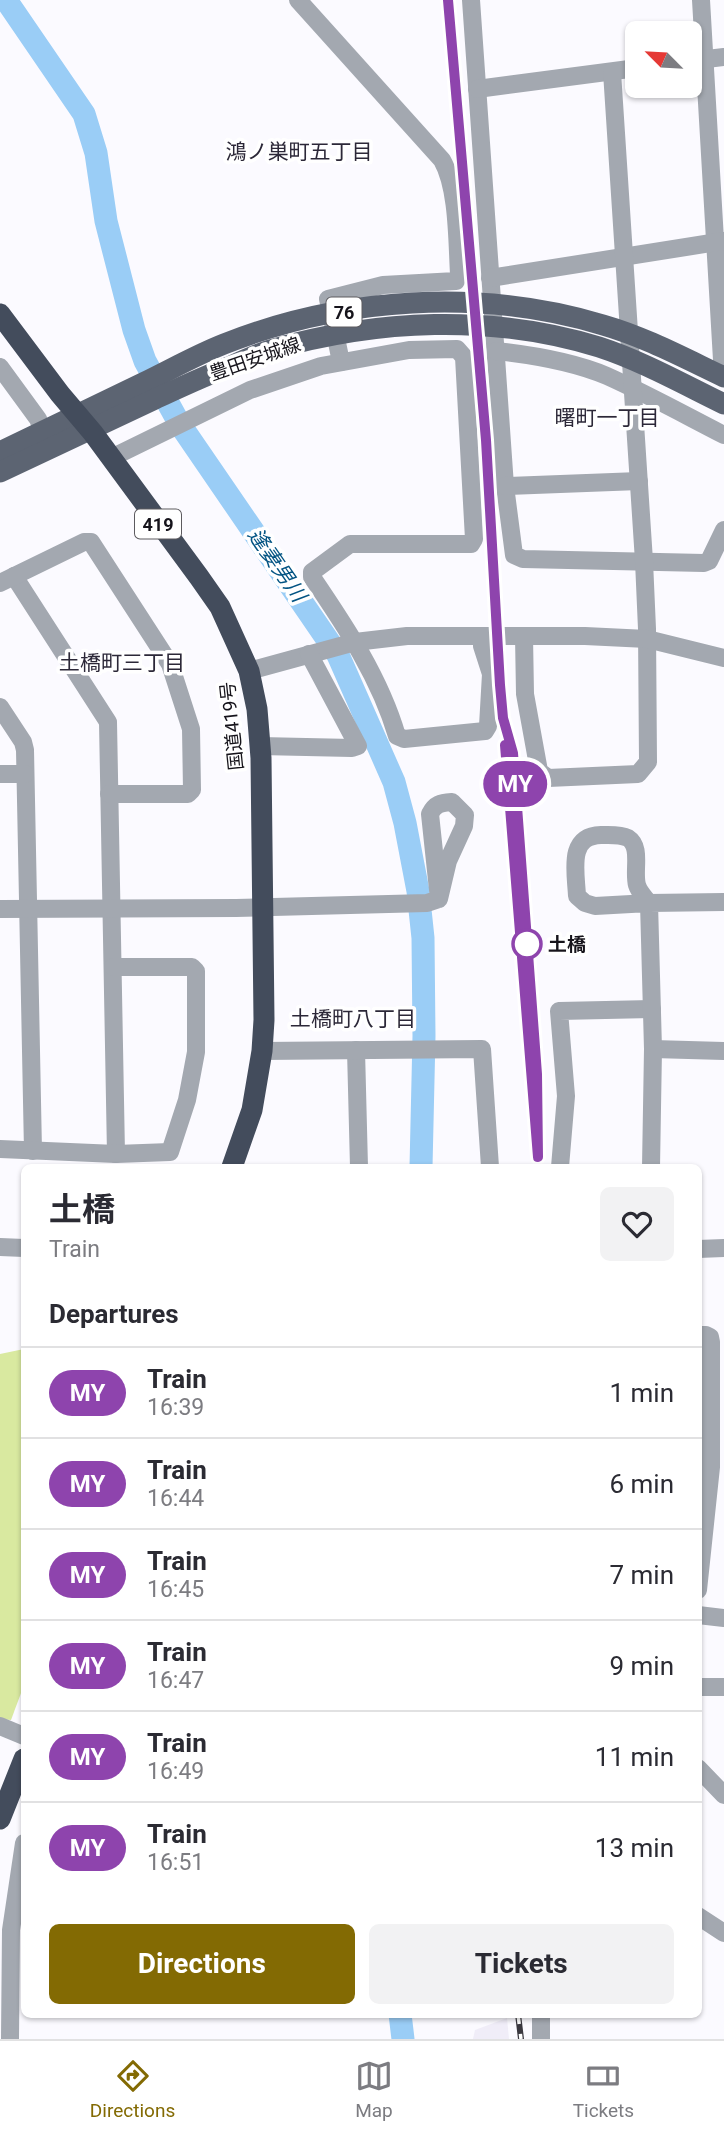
<!DOCTYPE html>
<meta charset="utf-8">
<style>
body{margin:0;font-family:Roboto,"Noto Sans JP",sans-serif;background:#f2f2f3;color:#2b2b33;height:100vh;display:flex;flex-direction:column;font-size:26px;white-space:nowrap}
*{box-sizing:border-box;margin:0}
p{font-size:23px;color:#7c7c81}
.icon{flex:none;width:38px;height:38px;fill:none;stroke:currentColor;stroke-width:2;stroke-linecap:round;stroke-linejoin:round}
.map{position:relative;flex:1;overflow:hidden}
.sheet{position:absolute;left:21px;top:1164px;width:681px;height:854px;display:flex;flex-direction:column;background:#fff;border-radius:10px;box-shadow:0 2px 5px #0004}
.sheet>*{flex:none}
.badge{padding:0 14px;border-radius:23px;font-size:24px;line-height:46px}
.needle{width:46px;rotate:294deg}
.buttons{position:absolute;left:625px;top:21px;display:grid;gap:14px}
.buttons a{display:grid;place-items:center;width:77px;height:77px;border-radius:10px;background:#fff;box-shadow:0 2px 5px #0004;font-size:35px}
.map>.badge{position:absolute;translate:-50% -50%;box-shadow:0 0 0 4px #fff}
h2{padding:0 28px;font-size:26px;line-height:63px}
.round{display:grid;place-items:center;flex:none;width:74px;height:74px;border-radius:10px;background:#f2f2f3}
.overview{display:flex;align-items:center;justify-content:space-between;height:119px;padding:0 28px}
h1{font-size:33px;font-weight:700;line-height:52px}
.primary-button{display:flex;gap:14px;margin-top:auto;padding:14px 28px}
.primary-button a{flex:1;height:80px;border-radius:10px;background:#836a03;color:#fff;font-size:28px;font-weight:700;line-height:80px;text-align:center}
.primary-button a+a{background:#f2f2f3;color:#2b2b33}
ul{padding:0;list-style:none}
li{display:flex;align-items:center;gap:21px;height:91px;padding:0 28px;border-top:2px solid #e1e1e2}
li div{flex:1}
li b{display:block;font-size:26px}
li em{font-style:normal}
li .badge{min-width:77px;font-weight:700;text-align:center}
.menu{display:flex;justify-content:space-around;align-items:center;height:98px;border-top:2px solid #e1e1e2;background:#fff;font-size:19px;color:#7c7c81}
.menu a{display:grid;justify-items:center;gap:4px}
.menu .on{color:#836a03}
.map>svg:first-child{display:block}
.built{fill:#f0edf8}
.green{fill:#d9e9a0}
.lines{fill:none;stroke-linecap:round;stroke-linejoin:round}
.river{stroke:#9acdf6;stroke-width:23}
.minor{stroke:#a3a8b0;stroke-width:18}
.major{stroke:#5c6472;stroke-width:21}
.highway{stroke:#434c5c;stroke-width:21}
.rail-casing{stroke:#3a383f;stroke-width:6}
.rail{stroke:#fff;stroke-width:3.5;stroke-dasharray:10;stroke-linecap:butt}
.line-casing{stroke:#fff;stroke-width:16}
.line{stroke:#8e44ad;stroke-width:10}
.stop-dot{fill:#fff;stroke:#8e44ad;stroke-width:3.5}
.labels{text-anchor:middle;dominant-baseline:central;stroke-width:7;stroke-linejoin:round;paint-order:stroke}
.shield{fill:#fff;stroke:#5c5a5f;stroke-width:2}
.shield-label{font-size:18px;font-weight:bold;fill:#16141b}
.street-label{font-size:19px;fill:#16141b;stroke:#fff}
.stop-label{font-size:19px;font-weight:bold;fill:#16141b;stroke:#fff;text-anchor:start}
.neighbourhood-label{font-size:21px;fill:#2c2838;stroke:#fff}
.water-label{font-size:21px;font-style:italic;fill:#035483;stroke:#fff}
</style>
<div class="map">
<svg width="724" height="2039" viewBox="0 0 724 2039">
<rect width="100%" height="100%" fill="#fbfaff"/>
<polygon class="built" points="507,2018 509,2039 473,2039 475,2030"/>
<polygon class="green" points="24,1349 24,1685 11,1720 0,1719 0,1354"/>
<g class="lines">
<g class="river">
<polyline points="6,0 84,114 96,153 106,221 134,330 145,361 179,423 338,655 394,782 405,823 418,891 423,938 424,1036 421,1167"/>
<polyline points="400,2014 403,2039"/>
</g>
<g class="minor">
<path d="M298,0L442,160C458,188 457,241 459,274L456,281L383,285L328,299L341,362"/>
<polyline points="471,0 505,486 514,555 523,559 704,563 709,561 724,530"/>
<polyline points="701,0 723,377"/>
<polyline points="690,61 724,57"/>
<polyline points="477,89 637,68"/>
<polyline points="490,278 724,241"/>
<path d="M496,351C533,355 574,362 607,376C647,394 685,415 724,435"/>
<polyline points="0,367 38,419 43,431"/>
<path d="M111,458L250,390L321,366L409,350L457,349L464,357L474,539L471,544H350L312,572V577C346,627 380,678 397,736L404,739L485,731L488,726L491,674L482,646V636"/>
<polyline points="505,486 639,481"/>
<polyline points="14,576 108,722 116,1154"/>
<polyline points="0,583 84,542 91,542 170,664 191,729 192,790 188,794 109,794"/>
<polyline points="524,636 525,694 539,771 548,778 638,774 648,762 647,629 644,561 612,72"/>
<polyline points="249,671 355,642 407,636 585,636 647,639 724,658"/>
<polyline points="0,707 23,742 25,750 33,1151"/>
<polyline points="260,746 352,748 358,746 309,654"/>
<polyline points="0,774 25,774"/>
<path d="M0,909L236,908L427,903L439,899L430,814C435,804 440,803 452,802L465,815L464,826L448,861L439,899"/>
<polyline points="653,1049 724,1051"/>
<polyline points="356,1050 359,1167"/>
<polyline points="262,1051 482,1049 490,1167"/>
<polyline points="0,1149 116,1154 170,1152 187,1100 196,1052 196,971 192,967 113,967"/>
<polyline points="560,1167 566,1096 559,1011 652,1009"/>
<path d="M651,1167L653,1049L649,903C645,898 639,892 637,885C633,871 642,847 628,838C620,834 610,835 601,835C567,836 576,872 577,896L585,903L595,906L649,903L724,902"/>
<polyline points="0,1247 24,1248"/>
<polyline points="698,1249 724,1248"/>
<polyline points="698,1335 706,1335 710,1337 711,1342 711,1467 698,1590"/>
<polyline points="698,1615 724,1618"/>
<polyline points="698,1687 724,1687"/>
<polyline points="0,1726 24,1736"/>
<polyline points="698,1768 724,1795"/>
<polyline points="698,1916 724,1933"/>
<polyline points="541,2014 541,2039"/>
<polyline points="10,2039 11,1930 24,1843"/>
</g>
<g class="major">
<path d="M0,452C48,429 95,406 143,383C170,370 196,355 224,344C342,297 481,288 603,325C645,337 684,358 724,377"/>
<path d="M0,472C51,448 102,424 153,400C179,388 204,376 231,366C244,360 257,354 270,350C378,319 491,314 599,347C642,361 683,384 724,404"/>
</g>
<g class="highway">
<polyline points="0,314 60,394 93,433 199,577 220,607 249,671 257,709 261,758 264,1020 262,1051 252,1110 232,1167"/>
<polyline points="0,1819 24,1759"/>
</g>
<g class="rail-casing">
<g id="rail">
<polyline points="448,0 487,440 500,685 538,1167"/>
<polyline points="518,2014 521,2039"/>
</g>
</g>
<use href="#rail" class="rail"/>
</g>
<g class="lines">
<g class="line-casing">
<polyline id="line" points="448,0 486,440 500,685 503,718 513,753 537,1074 538,1157 505,745"/>
</g>
<use href="#line" class="line"/>
</g>
<circle class="stop-dot" cx="527" cy="944" r="14"/>
<g class="labels">
<g class="shield">
<rect x="326.5" y="297.5" width="35" height="29" rx="5"/>
<rect x="135" y="509.5" width="46" height="29" rx="5"/>
</g>
<g class="shield-label">
<text x="344" y="312">76</text>
<text x="158" y="524">419</text>
</g>
<g class="street-label">
<text transform="translate(255 359) rotate(-19)">豊田安城線</text>
<text transform="translate(232 726) rotate(-96)">国道419号</text>
</g>
<g class="stop-label">
<text x="548" y="944">土橋</text>
</g>
<g class="neighbourhood-label">
<text x="299" y="152">鴻ノ巣町五丁目</text>
<text x="607" y="418">曙町一丁目</text>
<text x="122" y="663">土橋町三丁目</text>
<text x="353" y="1019">土橋町八丁目</text>
</g>
<g class="water-label">
<text transform="translate(277 565) rotate(55)">逢妻男川</text>
</g>
</g>
</svg>
<div class="buttons">
<a><svg class="needle" viewBox="-14 -14 28 28"><path d="M0-13l5 13h-10z" fill="#e53935"/><path d="M0 13l5-13h-10z" fill="#7c7c81"/></svg></a>
</div>
<b class="badge" style="left:515px;top:784px;background:#8e44ad;color:#fff">MY</b>
<section class="sheet">
<div class="overview"><div><h1>土橋</h1><p>Train</p></div><a class="round"><svg class="icon" aria-label="heart" viewBox="0 0 24 24"><path d="M12 20l-8-8c-3-5 5-10 8-4 3-6 11-1 8 4z"/></svg></a></div>
<h2>Departures</h2>
<ul>
<li><span class="badge" style="background:#8e44ad;color:#fff">MY</span><div><b>Train</b><p>16:39</p></div><em>1 min</em></li>
<li><span class="badge" style="background:#8e44ad;color:#fff">MY</span><div><b>Train</b><p>16:44</p></div><em>6 min</em></li>
<li><span class="badge" style="background:#8e44ad;color:#fff">MY</span><div><b>Train</b><p>16:45</p></div><em>7 min</em></li>
<li><span class="badge" style="background:#8e44ad;color:#fff">MY</span><div><b>Train</b><p>16:47</p></div><em>9 min</em></li>
<li><span class="badge" style="background:#8e44ad;color:#fff">MY</span><div><b>Train</b><p>16:49</p></div><em>11 min</em></li>
<li><span class="badge" style="background:#8e44ad;color:#fff">MY</span><div><b>Train</b><p>16:51</p></div><em>13 min</em></li>
</ul>
<div class="primary-button"><a>Directions</a><a>Tickets</a></div>
</section>
</div>
<nav class="menu">
<a class="on"><svg class="icon" aria-label="directions" viewBox="0 0 24 24"><path d="M12 3l9 9-9 9-9-9zM9 14v-3h6M13 9l2 2-2 2"/></svg>Directions</a>
<a><svg class="icon" aria-label="map" viewBox="0 0 24 24"><path d="M3 6l6-2 6 2 6-2v14l-6 2-6-2-6 2zM9 4v14M15 6v14"/></svg>Map</a>
<a><svg class="icon" aria-label="tickets" viewBox="0 0 24 24"><path d="M3 7h18v10H3zM15 7v10"/></svg>Tickets</a>
</nav>
